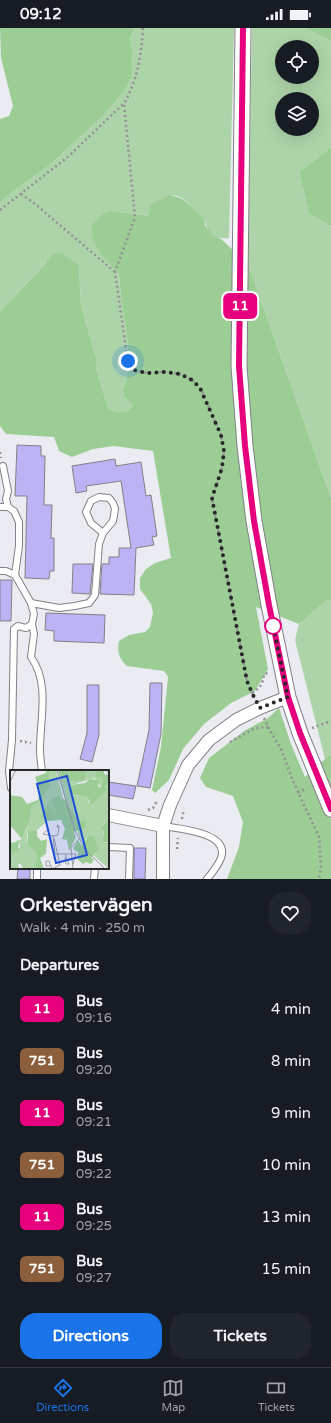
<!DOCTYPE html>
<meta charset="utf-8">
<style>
body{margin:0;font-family:"Varela Round",sans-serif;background:#20242c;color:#f1f3f6;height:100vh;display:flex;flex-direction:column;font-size:15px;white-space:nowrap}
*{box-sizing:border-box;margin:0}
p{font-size:13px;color:#9ea1a6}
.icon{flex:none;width:22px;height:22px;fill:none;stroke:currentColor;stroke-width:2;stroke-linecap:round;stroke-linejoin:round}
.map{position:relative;height:851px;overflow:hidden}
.drawer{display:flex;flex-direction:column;background:#171b24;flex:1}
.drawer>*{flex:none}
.badge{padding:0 8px;border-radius:6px;font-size:14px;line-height:26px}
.buttons{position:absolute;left:275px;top:12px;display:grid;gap:8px}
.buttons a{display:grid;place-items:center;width:44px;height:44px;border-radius:50%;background:#171b24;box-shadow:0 4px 16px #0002;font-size:20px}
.you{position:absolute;width:20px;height:20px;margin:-10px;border:3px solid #fff;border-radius:50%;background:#1a73e8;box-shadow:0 0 0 6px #1a73e833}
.map>.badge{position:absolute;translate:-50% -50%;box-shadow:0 0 0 2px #fff}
h2{padding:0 20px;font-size:15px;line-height:36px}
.round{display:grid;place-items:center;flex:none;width:42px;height:42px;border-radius:16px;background:#20242c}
.summary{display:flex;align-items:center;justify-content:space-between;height:68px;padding:0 20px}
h1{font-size:19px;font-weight:700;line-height:30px}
.button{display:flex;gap:8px;margin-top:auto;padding:8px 20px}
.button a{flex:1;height:46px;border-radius:16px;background:#1a73e8;color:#fff;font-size:16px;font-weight:700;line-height:46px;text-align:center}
.button a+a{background:#20242c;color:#f1f3f6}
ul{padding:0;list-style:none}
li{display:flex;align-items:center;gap:12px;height:52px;padding:0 20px}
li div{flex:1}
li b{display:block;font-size:15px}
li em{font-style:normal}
li .badge{min-width:44px;font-weight:700;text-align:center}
.status{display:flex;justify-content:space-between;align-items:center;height:28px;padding:0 20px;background:#171b24;direction:ltr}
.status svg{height:11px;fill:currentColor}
.tabs{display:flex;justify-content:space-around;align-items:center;height:56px;border-top:1px solid #363941;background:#171b24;font-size:11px;color:#9ea1a6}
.tabs a{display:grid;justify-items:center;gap:2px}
.tabs .selected{color:#1a73e8}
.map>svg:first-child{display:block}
.green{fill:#add4a8;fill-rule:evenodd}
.forest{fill:#9ccd95}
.building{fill:#bbb3f4;stroke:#818186}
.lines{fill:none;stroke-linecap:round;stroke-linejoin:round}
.service-casing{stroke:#818187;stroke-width:8}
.minor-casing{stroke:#818187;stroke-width:14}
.tertiary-casing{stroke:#818187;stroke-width:17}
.path{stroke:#919196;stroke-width:2.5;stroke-dasharray:2 3;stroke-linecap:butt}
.service{stroke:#fff;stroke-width:6}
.minor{stroke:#fff;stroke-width:12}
.tertiary{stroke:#fff;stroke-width:15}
.line-casing{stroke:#fff;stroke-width:9}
.line{stroke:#e6007e;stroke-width:6}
.walk{stroke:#272729;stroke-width:4;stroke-dasharray:0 7.2}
.stop-dot{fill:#fff;stroke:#e6007e;stroke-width:2}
.inset-road{fill:none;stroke:#9d9da2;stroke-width:1}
.view{fill:#1d4ed8;fill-opacity:0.15;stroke:#1d4ed8;stroke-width:2}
.inset-edge{fill:none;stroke:#272729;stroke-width:2}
</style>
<div class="status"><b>09:12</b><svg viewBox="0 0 49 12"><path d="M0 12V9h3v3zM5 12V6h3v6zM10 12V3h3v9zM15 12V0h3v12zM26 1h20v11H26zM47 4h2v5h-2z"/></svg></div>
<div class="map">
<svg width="331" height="851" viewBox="0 0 331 851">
<rect width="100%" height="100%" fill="#ebecf2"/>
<g class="green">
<path d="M135,0H234L229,210C214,212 207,204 204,190C202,189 198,187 196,185C192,181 190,176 186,173C167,158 157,175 148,188L111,183V236L119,246L122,277L128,316L127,351L123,361L124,369L133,377L127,384H117L108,380L96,340V330L81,277L79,238L46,234L0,284V175L14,162L46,140L103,88L124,63L132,22L130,9Z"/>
<path d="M252,0H306L331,13V119L299,144L309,186L331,198V470L248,236ZM282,19H312V49H282ZM282,71H312V101H282Z"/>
<polygon points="327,572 331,573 331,727 325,731 295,612 299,596"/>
</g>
<g class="forest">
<polygon points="0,0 135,0 130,9 132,22 131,49 124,63 103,88 46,140 14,162 0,175 0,91 9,88 13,78 1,30"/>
<polygon points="306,0 331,0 331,13"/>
<polygon points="331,119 331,198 309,186 299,144"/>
<path d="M169,167C189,170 189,180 204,190L205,197L213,207L221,211L248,236L331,470V573L327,572L299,596L256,579L268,641L255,663L231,675L204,696L183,721L169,752L155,765L152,762L161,719L168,649L164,643L127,638C119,631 117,623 119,613L129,607L145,604L150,599L153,585L151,576L140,561V550L146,541L155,535L171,530L153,423L114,418L93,421L72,429L59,423L54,409L6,406L0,398V284L53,227L62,225L79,238L81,277L96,330V340L108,380L117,384H127L133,377L124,369L123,361L127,351L128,316L122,277L119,246L99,223L93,211L92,197L104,185L111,183L148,188L151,177Z"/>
<polygon points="279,680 291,716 305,749 325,731 331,727 331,851 227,851 239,819 243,794 233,768 206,759 200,750 209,730 244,703 268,690"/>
</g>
<g class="building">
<polygon points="17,417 41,418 41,428 45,428 44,477 52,477 51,510 54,510 54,543 50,543 49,551 25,550 27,468 15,468"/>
<polygon points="115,431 116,438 141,434 146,468 151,467 157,508 152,509 154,517 136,520 134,567 100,566 102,536 109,536 109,529 119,529 119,520 131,520 121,453 86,458 87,463 76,465 72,438"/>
<polygon points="73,536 93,536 90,566 72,565"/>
<polygon points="0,552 12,552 11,593 0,593"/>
<polygon points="46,585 105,587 104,615 54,613 54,603 45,602"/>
<polygon points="150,655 162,655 161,706 150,760 137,758 149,702"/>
<polygon points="87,657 99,657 99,707 92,734 80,731 87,705"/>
<polygon points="108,754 136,758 133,771 108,767"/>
<polygon points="134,820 146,820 145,851 134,851"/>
<polygon points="18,840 30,840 30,851 17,851"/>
</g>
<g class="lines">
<g class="service-casing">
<g id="service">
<polyline points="3,438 8,463 6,471 8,479 14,483 19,494 19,518 15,547"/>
<polyline points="0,479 8,479"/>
<polyline points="0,543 6,543 15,547 31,575 34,586 32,596 26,600 18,598 14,601 12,712 9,743 11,760"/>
<polyline points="31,575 59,580 75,578 89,575 95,567 99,516 103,505 113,493 115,481 113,475 109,470 99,469 91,473 86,484 91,495 103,505"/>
<path d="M32,596L34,606L31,629C50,655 40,691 40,721C40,729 41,736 42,743"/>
<path d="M163,798C179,801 230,804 221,830C218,838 212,845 207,851"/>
<polyline points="108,819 130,820 129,851"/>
<polyline points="37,851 37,840"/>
<polyline points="94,851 95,840"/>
</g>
</g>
<g class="minor-casing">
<g id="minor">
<polyline points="108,787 163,798"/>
<polyline points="163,851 163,798 170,777 188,737 209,712 236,692 260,680 288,669"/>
</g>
</g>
<g class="tertiary-casing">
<polyline id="tertiary" points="243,0 239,338 245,418 254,493 269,577 288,669 300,705 331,781"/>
</g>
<g class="path">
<path d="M143,0C141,29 138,50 124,76L135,189L115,244L129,341L147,345L165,344L180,346L192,352L200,359L221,407L224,423L222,440L212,471L247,653L254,670"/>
<polyline points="21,166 35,176 115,244"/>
<polyline points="0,182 69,128 123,76"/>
<polyline points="0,424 1,430"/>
<path d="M252,665C260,660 263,656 264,646L269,645"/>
<polyline points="264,690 268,699 281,721 293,753 319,809 321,839 319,851"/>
<polyline points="312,700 331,693"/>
<polyline points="20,713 31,715"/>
<polyline points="230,714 255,700 268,699"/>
<polyline points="298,765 307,760"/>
<polyline points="148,782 153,780 156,775 158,775"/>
<polyline points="182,791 184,781"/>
<polyline points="177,821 178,810"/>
</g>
<use href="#service" class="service"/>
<use href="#minor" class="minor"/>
<use href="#tertiary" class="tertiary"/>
</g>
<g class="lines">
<g class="line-casing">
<polyline id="line" points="243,0 239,338 245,418 254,493 269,577 288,669 300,705 331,781"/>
</g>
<use href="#line" class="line"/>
<polyline class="walk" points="128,333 129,341 147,345 166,344 180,346 192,352 200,360 221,407 224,423 222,440 212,470 247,653 252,665 260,680 288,669 273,598"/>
</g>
<circle class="stop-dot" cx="273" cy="598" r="8"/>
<g transform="translate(10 742)">
<rect width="99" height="99" fill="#ebecf2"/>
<path d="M39,0H46L53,28L46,25L41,32L48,46L46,47L37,34L30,46L37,51L24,63H17L18,76L26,82L27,91L24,94L27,99H13L11,94H8L9,99H0V84L10,77L9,70L12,69L17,58L21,38L29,32L40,17ZM75,0H86L93,8L91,18L85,8L81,9L62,15L58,20L63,25L77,27L81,37L99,12V48L93,55V60L95,73H99V99L83,85L86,84L77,68L74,74L68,64L69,51L55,30L49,5L59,8L76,2Z" fill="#add4a8"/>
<path d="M36,0H39L40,17L29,32L21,38L20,49L12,69L0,55V25L12,27L17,34L28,30L30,21L25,7L36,3ZM48,0H75L76,2L74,10L62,11L49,5ZM86,0H93L95,5L98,4L96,0H99V12L95,17L98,18L79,38L80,32L77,27L60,24L58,20L62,15L75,13L80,9L89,10L88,16L91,18L93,8L85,7ZM48,25L55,30L69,51H75L76,58L64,62L66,67L59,81L57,70L52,69L55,59L51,50L37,51L30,46L38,33L47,46L40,30ZM99,48V73L93,72L94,62L91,58ZM18,61H27V66L31,71L37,69L36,84L30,88L34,99H27L24,94L27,91L26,82L18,76ZM79,66H83L86,71L88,81L81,87L84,90L81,94L76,92L73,94L68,90V82L63,79L68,70L72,76ZM9,70L8,81L0,84V71L3,73Z" fill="#9ccd95"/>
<path class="inset-road" d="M47,0L65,61L76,80L95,99M0,12L6,0M39,58L33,64L43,66L45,84H66L63,94M43,66L48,65L49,56L47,55L48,58M55,84L59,94H56L55,87M40,96H36V91H39L42,99M42,99L50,95L44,68M63,99L61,78L69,69"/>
<path class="view" d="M57,6L77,85L46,93L27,14Z"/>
<rect width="99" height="99" class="inset-edge"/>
</g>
</svg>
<div class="buttons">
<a><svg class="icon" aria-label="locate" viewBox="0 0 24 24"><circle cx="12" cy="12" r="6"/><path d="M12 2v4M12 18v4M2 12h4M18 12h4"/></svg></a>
<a><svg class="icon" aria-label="layers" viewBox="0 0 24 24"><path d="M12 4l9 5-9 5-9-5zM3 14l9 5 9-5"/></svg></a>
</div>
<div class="you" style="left:128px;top:333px"></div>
<b class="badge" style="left:240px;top:278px;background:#e6007e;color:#fff">11</b>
</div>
<section class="drawer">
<div class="summary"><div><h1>Orkestervägen</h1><p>Walk · 4 min · 250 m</p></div><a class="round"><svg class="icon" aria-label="heart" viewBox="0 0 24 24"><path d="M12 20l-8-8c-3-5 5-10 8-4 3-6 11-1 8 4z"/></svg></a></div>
<h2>Departures</h2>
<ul>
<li><span class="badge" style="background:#e6007e;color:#fff">11</span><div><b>Bus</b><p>09:16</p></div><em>4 min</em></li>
<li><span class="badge" style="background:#8b5e3c;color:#fff">751</span><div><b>Bus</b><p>09:20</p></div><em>8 min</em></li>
<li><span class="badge" style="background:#e6007e;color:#fff">11</span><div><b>Bus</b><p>09:21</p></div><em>9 min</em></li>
<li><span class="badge" style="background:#8b5e3c;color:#fff">751</span><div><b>Bus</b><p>09:22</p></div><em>10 min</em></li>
<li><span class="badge" style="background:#e6007e;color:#fff">11</span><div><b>Bus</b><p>09:25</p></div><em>13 min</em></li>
<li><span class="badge" style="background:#8b5e3c;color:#fff">751</span><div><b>Bus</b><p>09:27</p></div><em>15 min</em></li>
</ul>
<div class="button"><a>Directions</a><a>Tickets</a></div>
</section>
<nav class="tabs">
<a class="selected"><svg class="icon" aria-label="directions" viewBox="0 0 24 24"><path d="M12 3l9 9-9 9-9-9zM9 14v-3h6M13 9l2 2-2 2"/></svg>Directions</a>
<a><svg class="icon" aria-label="map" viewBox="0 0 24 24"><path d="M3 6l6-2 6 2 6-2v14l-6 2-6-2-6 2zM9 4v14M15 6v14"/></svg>Map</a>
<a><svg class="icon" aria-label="tickets" viewBox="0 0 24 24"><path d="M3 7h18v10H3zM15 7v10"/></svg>Tickets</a>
</nav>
